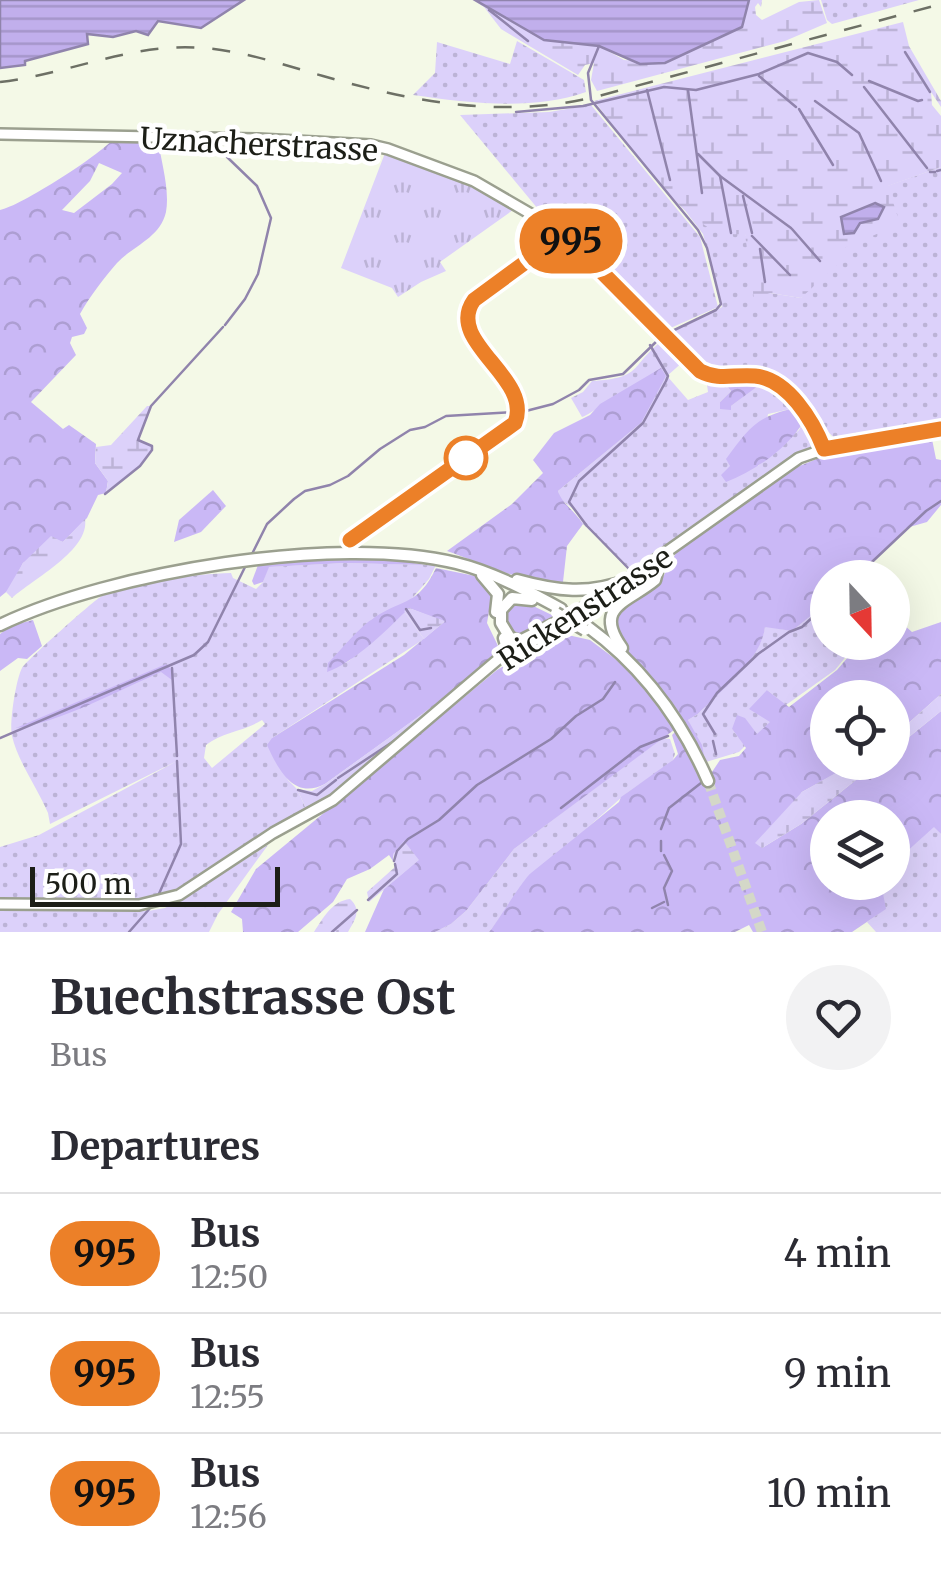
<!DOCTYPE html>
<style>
body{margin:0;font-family:Merriweather,serif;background:#f2f2f3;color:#2b2b33;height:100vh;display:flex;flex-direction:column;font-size:38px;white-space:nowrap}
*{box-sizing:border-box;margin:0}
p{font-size:32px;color:#7c7c81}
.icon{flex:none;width:55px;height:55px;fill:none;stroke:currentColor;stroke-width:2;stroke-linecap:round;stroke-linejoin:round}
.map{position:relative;height:932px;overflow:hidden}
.panel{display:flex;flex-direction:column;background:#fff;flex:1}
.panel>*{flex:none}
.badge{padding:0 20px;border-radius:32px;font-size:35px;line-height:65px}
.needle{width:65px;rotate:158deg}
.buttons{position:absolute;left:810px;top:560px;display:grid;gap:20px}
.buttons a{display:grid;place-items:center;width:100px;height:100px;border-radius:50%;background:#fff;box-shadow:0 10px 40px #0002;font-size:50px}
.scale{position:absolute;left:30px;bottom:25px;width:250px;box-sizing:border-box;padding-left:10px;border:5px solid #1c1e17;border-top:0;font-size:28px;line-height:35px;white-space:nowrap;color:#1c1e17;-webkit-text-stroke:8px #fff;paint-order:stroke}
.map>.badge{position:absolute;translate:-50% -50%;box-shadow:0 0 0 5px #fff}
h2{padding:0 50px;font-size:38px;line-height:90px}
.round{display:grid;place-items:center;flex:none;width:105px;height:105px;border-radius:52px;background:#f2f2f3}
.overview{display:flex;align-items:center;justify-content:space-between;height:170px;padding:0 50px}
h1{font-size:48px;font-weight:700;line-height:75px}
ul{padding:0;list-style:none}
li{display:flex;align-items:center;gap:30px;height:120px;padding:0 50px;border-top:2px solid #e1e1e2}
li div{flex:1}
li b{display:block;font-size:38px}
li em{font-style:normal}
li .badge{min-width:110px;font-weight:700;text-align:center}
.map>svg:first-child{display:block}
.grass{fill:url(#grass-dots);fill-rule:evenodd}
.forest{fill:url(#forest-crowns);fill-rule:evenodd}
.wetland{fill:url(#wetland-marsh)}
.park{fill:url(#park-tufts)}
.water{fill:url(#water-rules);stroke:#9084ac;stroke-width:2.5}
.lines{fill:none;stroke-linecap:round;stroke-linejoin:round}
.stream{stroke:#9084ac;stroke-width:2.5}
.trunk-tunnel{stroke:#d4d8c8;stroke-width:10;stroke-dasharray:10 5;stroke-linecap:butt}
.primary-casing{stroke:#9ba08f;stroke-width:14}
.trunk-casing{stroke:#9ba08f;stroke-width:15}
.primary{stroke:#fff;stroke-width:9}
.trunk{stroke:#fff;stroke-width:10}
.rail{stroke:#6d7065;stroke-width:2.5;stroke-dasharray:18 18;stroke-linecap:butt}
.trunk-bridge-casing{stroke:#9ba08f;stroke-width:15;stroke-linecap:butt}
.trunk-bridge{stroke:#fff;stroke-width:10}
.line-casing{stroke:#fff;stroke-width:22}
.line{stroke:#ec8028;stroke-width:15}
.stop-dot{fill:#fff;stroke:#ec8028;stroke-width:5}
.labels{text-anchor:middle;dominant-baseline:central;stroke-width:9;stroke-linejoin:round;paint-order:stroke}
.street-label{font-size:30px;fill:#1c1e17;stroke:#fff}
</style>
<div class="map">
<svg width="941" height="932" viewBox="0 0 941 932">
<defs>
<pattern id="grass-dots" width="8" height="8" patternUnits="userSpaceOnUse" patternTransform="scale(2.5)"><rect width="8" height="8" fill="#dcd1fa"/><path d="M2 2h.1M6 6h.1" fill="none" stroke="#bcb3d6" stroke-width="1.8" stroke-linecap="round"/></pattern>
<pattern id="forest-crowns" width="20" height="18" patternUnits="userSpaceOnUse" patternTransform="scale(2.5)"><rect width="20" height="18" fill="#cab8f6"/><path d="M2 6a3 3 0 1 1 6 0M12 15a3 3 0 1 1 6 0" fill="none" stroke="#ad9ed2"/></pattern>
<pattern id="wetland-marsh" width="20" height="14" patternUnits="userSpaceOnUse" patternTransform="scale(2.5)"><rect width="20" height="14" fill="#dcd1fa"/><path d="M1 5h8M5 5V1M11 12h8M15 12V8" fill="none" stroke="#bcb3d6"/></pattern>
<pattern id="park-tufts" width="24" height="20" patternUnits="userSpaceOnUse" patternTransform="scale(2.5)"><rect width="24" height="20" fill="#dcd1fa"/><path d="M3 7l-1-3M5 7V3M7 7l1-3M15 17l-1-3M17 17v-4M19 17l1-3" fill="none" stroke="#bcb3d6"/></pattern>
<pattern id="water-rules" width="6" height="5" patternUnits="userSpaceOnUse" patternTransform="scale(2.5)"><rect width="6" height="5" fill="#c1afec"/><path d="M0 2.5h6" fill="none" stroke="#a596ca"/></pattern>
</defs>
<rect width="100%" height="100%" fill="#f4f9e7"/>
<g class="grass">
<polygon points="821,0 919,0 832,24 827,20"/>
<path d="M517,41L584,80L586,92C533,111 468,103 413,95L435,73L437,42L510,64Z"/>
<polygon points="591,105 700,237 718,307 666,330 564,225 538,209 460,115 549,112"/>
<path d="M941,167V429L836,440L785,386L705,371L667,334L722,307L703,234L680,204C700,223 716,235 745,234L770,293L801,298L887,186Z"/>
<path d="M664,339L670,350L684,361L667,376L688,400L708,392L706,377L729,381L727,386L731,391L720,402L721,409L731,406L765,380L782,390L795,408L768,414L758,466L799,430L804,421L817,440V447L646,564L632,570L583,524L575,510L560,499L558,491L641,423L625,390C614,396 590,415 582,417L571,398L583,392L592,381C644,378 629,366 664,339Z"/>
<path d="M345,563L436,565L429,579L407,604L372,619L327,671L349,661L404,611L424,639L272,738L288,780L297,789L308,813L269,829L271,833L159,902L0,903V847L39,835L177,761L50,824L48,813C38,789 18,762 12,736C9,724 16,679 22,668C25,662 95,599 102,596C137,581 193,574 231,573L233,578L256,589L263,582L268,567ZM262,720L265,724L212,768L204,758L206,745C222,732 245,731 262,720Z"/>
<path d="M827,603L828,642L857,643L835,670L786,705L767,690L771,722L757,735L749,726L732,729L745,746L739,752L706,762L688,720L698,714C721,690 761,661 765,626L792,631Z"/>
<path d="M662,738L670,739L675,754L673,760C658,774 637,784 622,797C576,838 526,881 489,932H435L451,924L466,911L514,849Z"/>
<polygon points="934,826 941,834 941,932 876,932 867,922 885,909 881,883 892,882 893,864"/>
<polygon points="268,845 218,914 209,932 0,932 0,908 148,911 165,908"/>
</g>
<g class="forest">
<path d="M115,137L158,140C161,161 170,190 166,212C160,238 134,245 117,263C104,278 90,296 80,314L87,328L84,334L72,337L70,343L76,355L31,402L63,429L69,425L96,444L95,463L108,481L106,493L98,495L87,518L63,542L59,541L23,563L11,588L0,597V210C19,207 105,152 115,137ZM99,163L122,173L112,184L74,213L62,210L90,181Z"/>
<path d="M661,368L666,376L641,423L558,491C562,504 576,512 583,524L567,546L563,582L593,585C555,597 485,564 447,551L512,504L543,473L533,460L554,433L590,415L600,404Z"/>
<polygon points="753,378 762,383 731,406 731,410 720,409 720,402 731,391 727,386 729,381"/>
<path d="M795,408L804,421C788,448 755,471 726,482L721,475L730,466L726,459C749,428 757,416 795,408Z"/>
<path d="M931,434L936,459L941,460V505L927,522L906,528L859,577L828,578L827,603L792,631L765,627C761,661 721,690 698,714L688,720L702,745L705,761L682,724L514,849L466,911L451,924L435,932H365L384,889L418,860L393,854V861L389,855L370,869L347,879L333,902L298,932H243L242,919L231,912L256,869L497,670L559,633L590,640L626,667L634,660C623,644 614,632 618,612L658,586L676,553L792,469L834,452Z"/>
<polygon points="213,490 226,506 201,532 174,542 179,520"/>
<polygon points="332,558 388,559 426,565 345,563 269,567 263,582 254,585 252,581 258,565"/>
<path d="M436,568L475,576L492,594L487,623L499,648L493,658L457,689L325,784C294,800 279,771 267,745L272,738L404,655L444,622L409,608C389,628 354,663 327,672L328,663C343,648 358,628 375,617C405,598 418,605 436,568Z"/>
<polygon points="527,603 554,616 553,621 519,634 507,627 505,617 512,605"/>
<path d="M896,618L912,632L941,622V694L893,737L892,698H828V762L855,763L802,792L762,848L801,824L877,763L892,762L893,750L941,711V834L934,827L893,864L892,818H828V882L881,883L886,909L852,932H753L749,925L735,932H489C498,921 524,878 531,873C560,850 589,826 619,802L621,797L673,760L678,754L672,735L677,730L712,780V772L720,760L739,756L746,748L732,729L737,715L745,718L757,734L770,722L749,709L767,690L789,707L837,670L860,643L892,642L893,619Z"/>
<polygon points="33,620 42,646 27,659 18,658 0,671 0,634 10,626"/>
<path d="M166,664L171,669L172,680L161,672C117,691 59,723 16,728Z"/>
</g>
<g class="wetland">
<polygon points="473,0 544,40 599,46 624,60 665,63 699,46 748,6 749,0 762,0 761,7 758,3 755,7 756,15 762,20 799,2 819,0 827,23 785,41 597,91 591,80 594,63 585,65 578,75 501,29 484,7"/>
<path d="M903,22L909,46L941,101V107L931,92L932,105L941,116V167L888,186L900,224L842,249L845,257L801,298L770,293L754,299L745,234C731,235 718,233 706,226C668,204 623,137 594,101Z"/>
<polygon points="147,406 151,406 139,439 152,446 152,450 140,466 106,493 108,481 95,463 96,447 111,445"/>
<path d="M85,519C90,550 33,579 12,598L6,592L23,563L51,536L63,542Z"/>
<polygon points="409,608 445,621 424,639 404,611"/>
<polygon points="451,693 449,698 351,782 308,813 297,789 312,791 325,784"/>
<polygon points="941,694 941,711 893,750 893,737"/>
<polygon points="855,762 877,763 801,824 762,848 755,843 802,792"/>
<polygon points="404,841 419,860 369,902 367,892 395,867 393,854"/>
<path d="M350,899C362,910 355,920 348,932H314C323,918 332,901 350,899Z"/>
</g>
<polygon class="park" points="385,153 486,191 513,210 440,262 446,271 421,282 398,297 392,288 341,268"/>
<g class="water">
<polygon points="0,0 244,0 201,28 158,21 148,35 136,31 113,37 87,34 88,44 25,61 25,65 0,68"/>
<polygon points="475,0 749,0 742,27 665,63 640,64 599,46 544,40"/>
<polygon points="875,203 884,207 878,219 860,223 854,233 844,234 841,217"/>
</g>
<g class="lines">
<g class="stream">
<polyline points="489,10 528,41"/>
<polyline points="599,46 588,73 591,100 698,230 707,248 721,304 716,310 666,334"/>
<polyline points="905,52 930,92"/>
<polyline points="759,76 796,107"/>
<polyline points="869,81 918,101 922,100"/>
<polyline points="864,87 927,168"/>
<polyline points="647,90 670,180"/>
<polyline points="688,90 702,193"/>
<polyline points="815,101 859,133 881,181"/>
<polyline points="799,109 833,165"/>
<polyline points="516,112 583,106 664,87 696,90 759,74 808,53 837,62 852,75"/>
<polyline points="698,154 720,176 791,228"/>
<polyline points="937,171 941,170"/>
<polyline points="930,172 935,172"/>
<polyline points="720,176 731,233"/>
<polyline points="743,196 752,233"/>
<polyline points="792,229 820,261"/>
<polyline points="752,236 790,275"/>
<polyline points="760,249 765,282"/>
<polyline points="225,325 245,299 258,274 271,218 257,186 227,157"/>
<polyline points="522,412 553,404 579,390 589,380 623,374 660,338"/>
<polyline points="105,494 140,466 152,450 152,446 138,440 151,406 223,327"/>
<polyline points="251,556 267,524 294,499 305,491 330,485 348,476 380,449 410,430 425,427 446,416 515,412"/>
<polyline points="630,570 587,526 569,502 579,481 643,423 666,381 668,376 650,345"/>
<polyline points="855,578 926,511 941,501"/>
<polyline points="406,609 420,630 431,628"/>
<polyline points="172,668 177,756"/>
<polyline points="715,734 703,714 717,693 758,654 789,632 802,627 828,603"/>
<polyline points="0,738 194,655 208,642 247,563"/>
<polyline points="713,741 716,754"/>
<polyline points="338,778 403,735"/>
<polyline points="298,790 317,795 336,780"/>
<polyline points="561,808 640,747 668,736"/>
<polyline points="661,829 669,808 701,783"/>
<polyline points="661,851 661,841"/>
<polyline points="664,855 672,871 664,888 668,905"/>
<polyline points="394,861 397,851 408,839 439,820 477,785 551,739 576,716 603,699 615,682"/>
<polyline points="158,896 181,844 177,761"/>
<polyline points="368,900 397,874 395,864"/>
<polyline points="652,908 664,902"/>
<polyline points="129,932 151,907"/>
<polyline points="332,932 357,910"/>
</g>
<polyline class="trunk-tunnel" points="708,781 762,932"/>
<g class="primary-casing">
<g id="primary">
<path d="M0,134L258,139L371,145L388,149L474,181L555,228L616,284L699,371C719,381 734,374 755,376C788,379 813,421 825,449"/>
<polyline points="562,620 610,592 799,458 825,449 941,429"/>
<polyline points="509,655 556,628"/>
<polyline points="0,904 139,905 179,895 273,833 333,800 502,656"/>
</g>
</g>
<g class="trunk-casing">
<g id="trunk">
<polyline points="482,575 498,594 496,612"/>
<path d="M517,580C557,591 588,595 628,580"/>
<polyline points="591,591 597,598 595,605"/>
<path d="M0,625C110,572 337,534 456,563C493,572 528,591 561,609"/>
<path d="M588,627C643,667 681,719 708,781"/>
<polyline points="510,638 520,641 556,623"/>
<path d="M622,648C592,606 629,602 655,580L660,560"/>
<polyline points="514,652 515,646 501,623 501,610 512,598 532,600"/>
<polyline points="499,658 507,648 504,638"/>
</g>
</g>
<use href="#primary" class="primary"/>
<use href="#trunk" class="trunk"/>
<path class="rail" d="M0,82C70,74 132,42 203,48C244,51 284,65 323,76C414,102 501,119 595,97L941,4"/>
<g class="trunk-bridge-casing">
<polyline id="trunk-bridge" points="556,613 585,630"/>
</g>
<use href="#trunk-bridge" class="trunk-bridge"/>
</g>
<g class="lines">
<g class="line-casing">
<path id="line" d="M350,540L515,423C533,377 444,342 474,300L564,234L700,371C719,381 734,374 755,376C788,379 813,421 824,449L941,429"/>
</g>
<use href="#line" class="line"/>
</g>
<circle class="stop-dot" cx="466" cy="458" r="20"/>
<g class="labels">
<g class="street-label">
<text transform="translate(259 144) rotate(3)">Uznacherstrasse</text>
<text transform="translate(585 608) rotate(-33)">Rickenstrasse</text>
</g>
</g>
</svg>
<div class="buttons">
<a><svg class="needle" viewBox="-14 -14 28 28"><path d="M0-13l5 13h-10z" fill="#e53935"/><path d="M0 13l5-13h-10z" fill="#7c7c81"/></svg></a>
<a><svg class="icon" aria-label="locate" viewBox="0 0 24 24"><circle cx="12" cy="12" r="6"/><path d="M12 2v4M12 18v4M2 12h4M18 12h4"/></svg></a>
<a><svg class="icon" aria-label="layers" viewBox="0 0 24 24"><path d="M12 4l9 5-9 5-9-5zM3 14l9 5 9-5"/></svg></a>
</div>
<div class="scale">500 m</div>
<b class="badge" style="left:571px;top:241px;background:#ec8028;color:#111">995</b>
</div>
<section class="panel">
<div class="overview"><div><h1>Buechstrasse Ost</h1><p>Bus</p></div><a class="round"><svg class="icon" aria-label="heart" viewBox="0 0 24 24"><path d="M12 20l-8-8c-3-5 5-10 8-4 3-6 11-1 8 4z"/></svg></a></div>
<h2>Departures</h2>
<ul>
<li><span class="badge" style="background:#ec8028;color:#111">995</span><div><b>Bus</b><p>12:50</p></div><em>4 min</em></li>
<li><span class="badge" style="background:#ec8028;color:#111">995</span><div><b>Bus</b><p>12:55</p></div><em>9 min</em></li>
<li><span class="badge" style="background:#ec8028;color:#111">995</span><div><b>Bus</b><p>12:56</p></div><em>10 min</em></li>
</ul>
</section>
